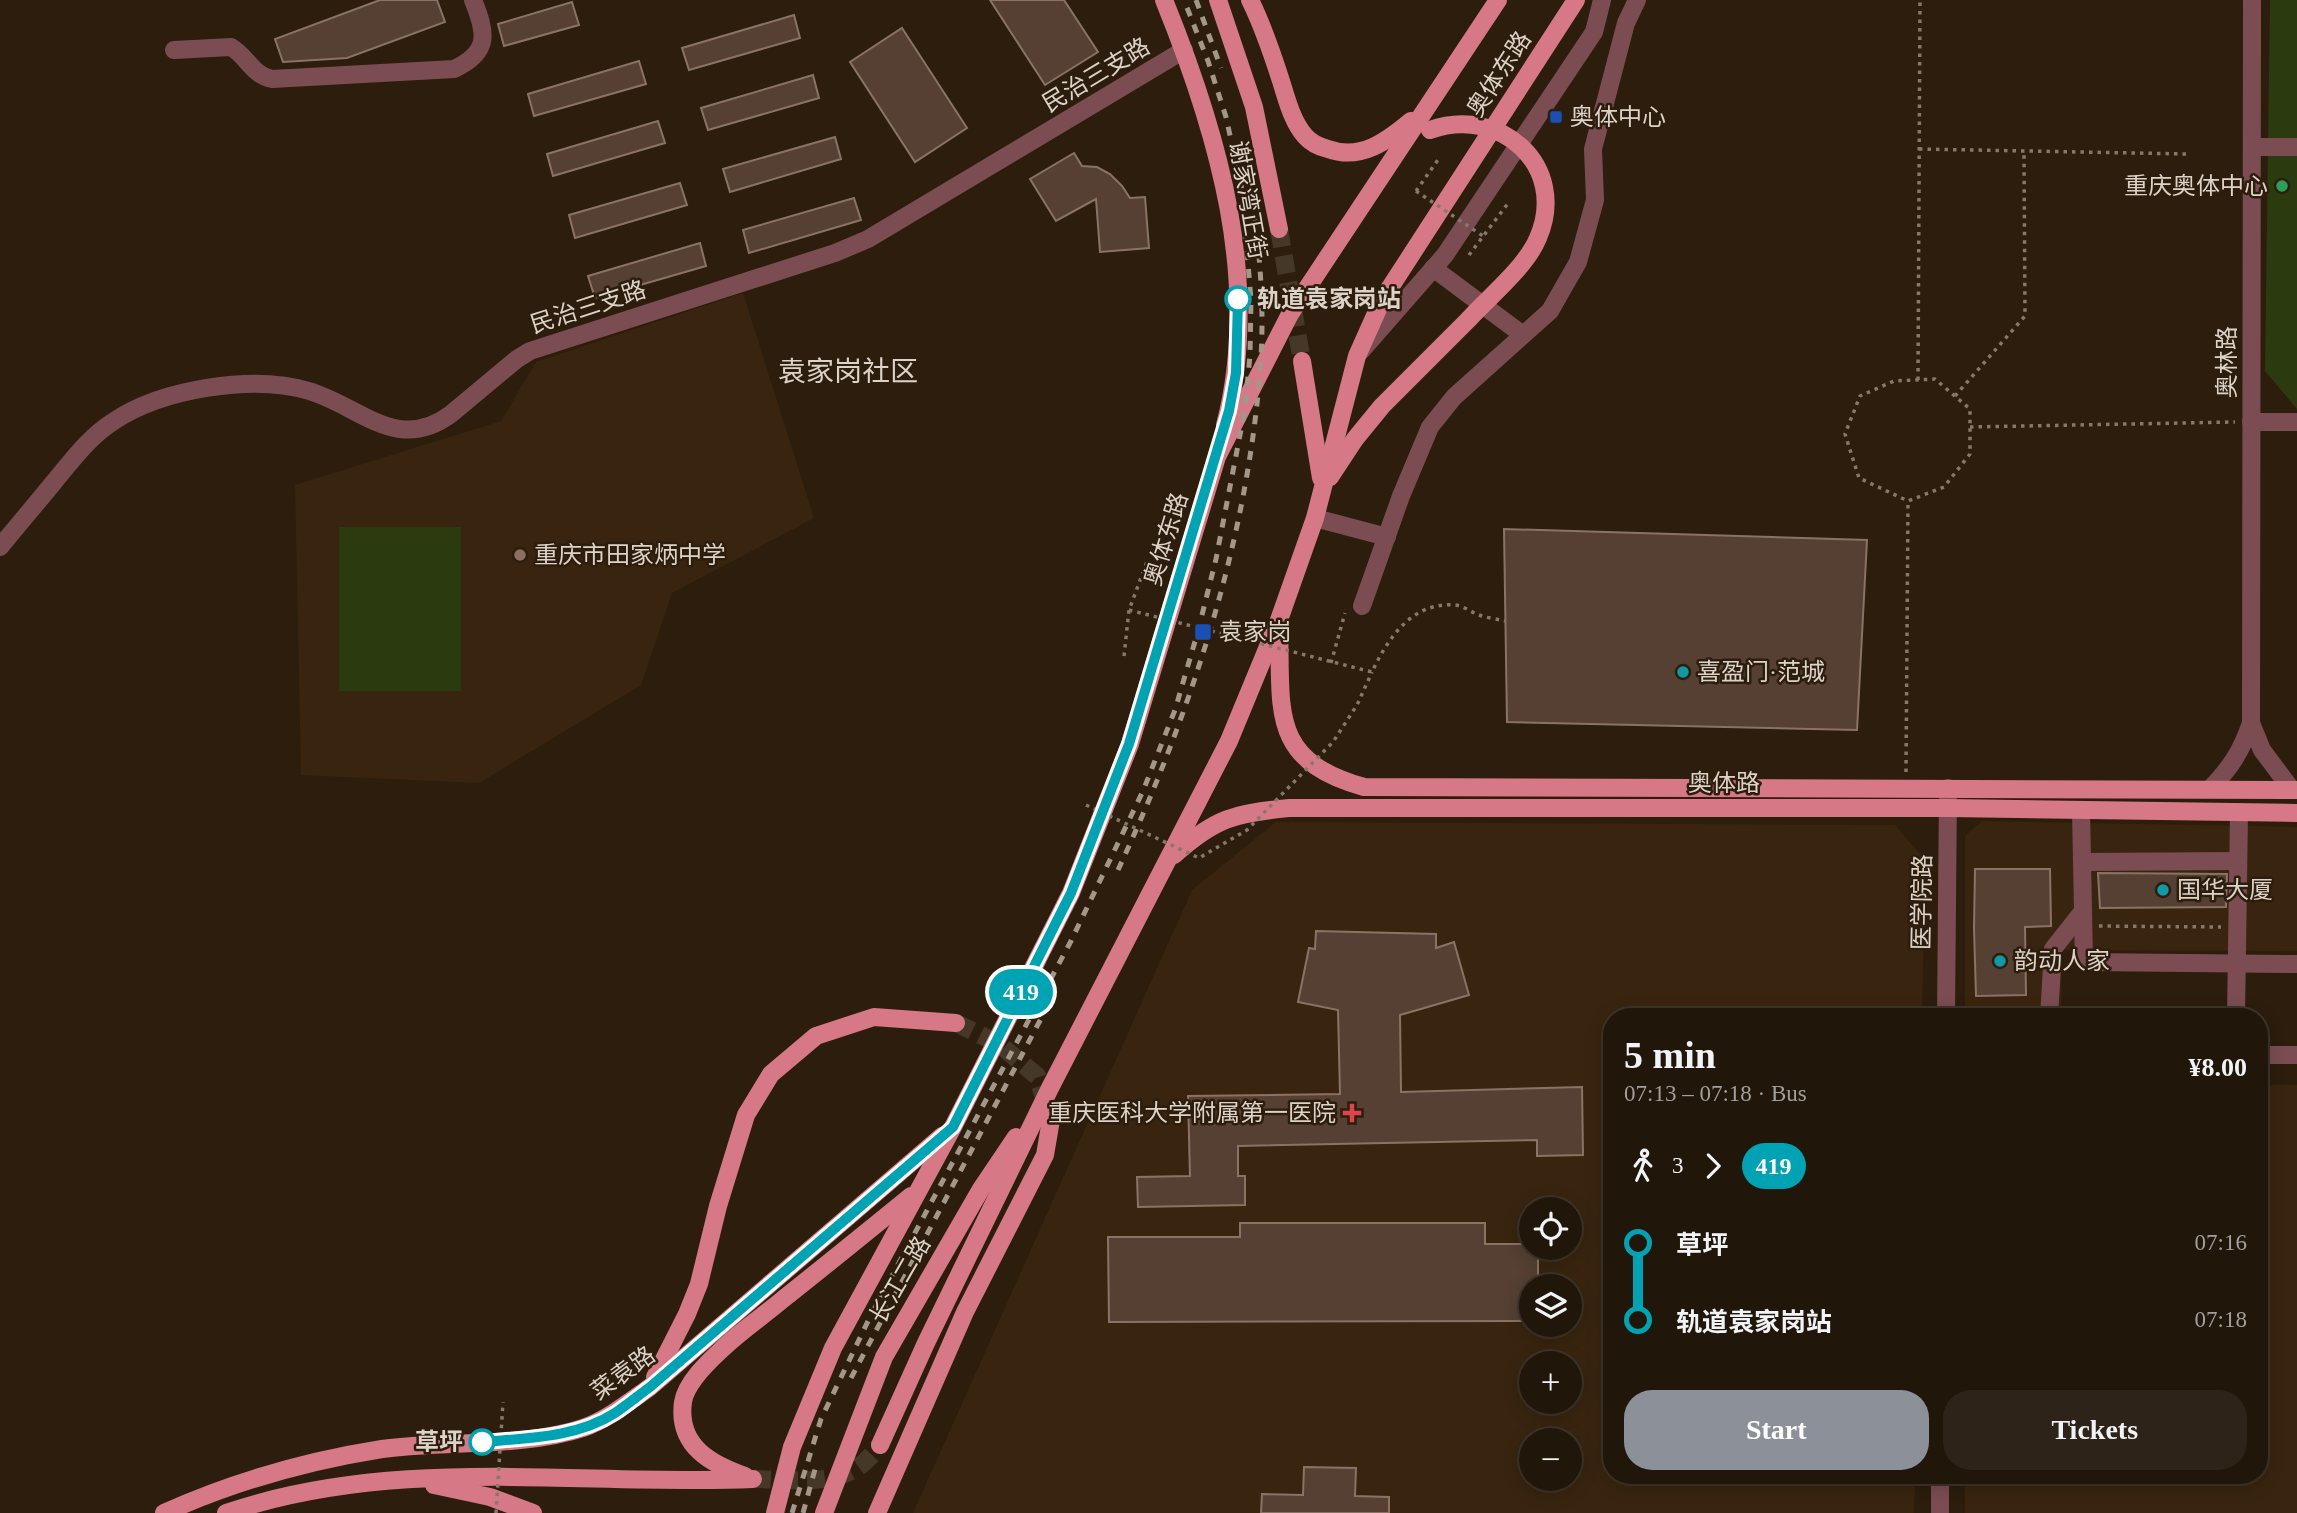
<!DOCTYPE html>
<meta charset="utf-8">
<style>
body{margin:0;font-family:"Times New Roman","Noto Sans SC",serif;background:#2d2318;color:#f1f3f6;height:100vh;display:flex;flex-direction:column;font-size:26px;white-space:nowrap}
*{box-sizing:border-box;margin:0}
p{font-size:23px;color:#a29f9c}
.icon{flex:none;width:38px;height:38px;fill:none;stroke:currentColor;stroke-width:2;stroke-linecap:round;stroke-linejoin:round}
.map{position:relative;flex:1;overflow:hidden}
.sheet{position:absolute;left:1603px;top:1008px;width:665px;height:476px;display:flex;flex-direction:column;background:#21160a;border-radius:28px;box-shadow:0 4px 18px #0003,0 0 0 2px #3e352b}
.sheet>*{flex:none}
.badge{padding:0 14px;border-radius:23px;font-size:24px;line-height:46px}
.tools{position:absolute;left:1519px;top:1197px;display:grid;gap:14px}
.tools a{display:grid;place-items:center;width:63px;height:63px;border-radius:50%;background:#21160a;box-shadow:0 4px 18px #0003,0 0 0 2px #3e352b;font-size:35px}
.map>.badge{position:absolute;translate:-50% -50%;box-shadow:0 0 0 4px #fff}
.legs{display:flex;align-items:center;gap:10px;height:77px;padding:0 21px;font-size:23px}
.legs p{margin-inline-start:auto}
.overview{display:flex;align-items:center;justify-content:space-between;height:119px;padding:0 21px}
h1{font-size:38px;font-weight:800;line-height:52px}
.primary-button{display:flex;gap:14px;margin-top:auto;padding:14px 21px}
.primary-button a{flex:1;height:80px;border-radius:28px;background:#8c9099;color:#fff;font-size:28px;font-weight:800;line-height:80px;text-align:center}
.primary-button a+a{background:#2d2318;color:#f1f3f6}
ul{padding:0 21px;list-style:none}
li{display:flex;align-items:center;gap:24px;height:77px;font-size:26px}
li i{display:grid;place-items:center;width:10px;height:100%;margin:0 9px;background:currentColor}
li i::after{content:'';width:18px;height:18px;margin:-9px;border:5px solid;border-radius:50%;background:#21160a}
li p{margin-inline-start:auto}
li:first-child i{background:linear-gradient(#0000 50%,currentColor 0)}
li:last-child i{background:linear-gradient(currentColor 50%,#0000 0)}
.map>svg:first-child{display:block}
.built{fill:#39250f;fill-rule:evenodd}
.green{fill:#2b3b0f}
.building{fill:#554033;stroke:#8a7365;stroke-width:2}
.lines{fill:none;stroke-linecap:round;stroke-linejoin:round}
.major-tunnel{stroke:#463829;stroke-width:18;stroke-dasharray:18 9;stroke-linecap:butt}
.path{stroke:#85796c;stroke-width:3.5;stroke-dasharray:3.5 5;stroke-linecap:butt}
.minor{stroke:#7b4d53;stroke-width:18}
.major{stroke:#d67885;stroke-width:18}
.rail{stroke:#a3978a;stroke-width:5;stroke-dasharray:9 9;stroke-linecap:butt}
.path-bridge{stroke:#85796c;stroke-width:3.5;stroke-dasharray:3.5 5;stroke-linecap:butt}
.major-bridge{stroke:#d67885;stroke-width:18}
.line-1-casing{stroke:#fff;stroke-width:16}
.line-1{stroke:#00a3b4;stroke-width:10}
.transit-dot{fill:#1a4fb4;stroke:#2c1d0d;stroke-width:2.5}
.leisure-dot{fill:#2e9e5b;stroke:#2c1d0d;stroke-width:2.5}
.stop-1-dot{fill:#fff;stroke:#00a3b4;stroke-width:3.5}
.education-dot{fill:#8d6e63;stroke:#2c1d0d;stroke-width:2.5}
.culture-dot{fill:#0f9aa8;stroke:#2c1d0d;stroke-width:2.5}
.health-dot{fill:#e0444e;stroke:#2c1d0d;stroke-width:2.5}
.labels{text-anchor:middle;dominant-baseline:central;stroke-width:5;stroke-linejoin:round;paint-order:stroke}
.street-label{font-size:24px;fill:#dcd2c7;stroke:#2c1d0d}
.poi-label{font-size:24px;fill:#dcd2c7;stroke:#2c1d0d;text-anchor:start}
.stop-label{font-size:24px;font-weight:bold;fill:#dcd2c7;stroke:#2c1d0d;text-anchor:start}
.quarter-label{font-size:28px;fill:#dcd2c7;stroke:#2c1d0d}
</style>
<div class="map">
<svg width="2297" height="1513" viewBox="0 0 2297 1513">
<rect width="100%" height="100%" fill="#2c1d0d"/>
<g class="built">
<polygon points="743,293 814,518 672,593 641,685 479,783 301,775 295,485 501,421 536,362"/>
<polygon points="1982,821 2297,827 2297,951 2062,950 2061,1017 1965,1017 1965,836"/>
<path d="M1276,822L1895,825L1925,860L1922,1017H1612V1475H1915L1914,1513H913L1192,890ZM1531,1209H1570V1248H1531ZM1531,1286H1570V1325H1531ZM1531,1363H1570V1402H1531ZM1531,1440H1570V1479H1531Z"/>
<polygon points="2259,1085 2297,1085 2297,1513 1965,1513 1965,1475 2259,1475"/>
</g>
<g class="green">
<polygon points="2270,0 2297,0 2297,409 2265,371"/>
<rect x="339" y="527" width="122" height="164"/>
</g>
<g class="building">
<polygon points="380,0 437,0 445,22 347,58 283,62 275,39"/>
<polygon points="990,0 1064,0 1098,52 1045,85"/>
<polygon points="572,2 579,25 504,46 498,24"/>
<polygon points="794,15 800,38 689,70 682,48"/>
<polygon points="902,28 967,128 915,162 850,62"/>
<polygon points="639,61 646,84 534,116 528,94"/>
<polygon points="813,75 819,98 708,130 701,108"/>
<polygon points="658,121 665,143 553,176 547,154"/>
<polygon points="835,137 841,159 730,192 723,169"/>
<polygon points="1074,153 1082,166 1097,167 1110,174 1122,186 1130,198 1145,197 1149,248 1100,252 1096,199 1056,221 1030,179"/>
<polygon points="680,183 687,205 575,238 569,215"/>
<polygon points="854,198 861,220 749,253 743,230"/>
<polygon points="700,243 706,266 595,298 588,276"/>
<polygon points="1504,529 1867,540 1857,730 1507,722"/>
<polygon points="1975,869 2050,869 2051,926 2025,927 2026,995 1976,996 1974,928"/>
<polygon points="2098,873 2227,874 2226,907 2100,908"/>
<polygon points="1316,931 1436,934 1436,948 1454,942 1469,995 1400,1015 1401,1092 1582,1087 1583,1155 1537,1156 1537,1140 1238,1146 1238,1176 1245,1176 1245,1205 1138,1207 1137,1177 1190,1176 1188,1096 1340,1094 1338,1010 1298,1002 1309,948 1315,949"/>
<polygon points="1240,1223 1485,1223 1485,1244 1531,1244 1531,1248 1538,1248 1538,1286 1531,1286 1531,1321 1109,1322 1108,1237 1240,1237"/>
<polygon points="1304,1467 1356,1468 1355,1496 1389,1497 1389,1513 1261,1513 1262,1494 1303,1495"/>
</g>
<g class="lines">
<g class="major-tunnel">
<polyline points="1279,229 1302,361"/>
<polyline points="956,1023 999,1044 1037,1076 1048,1110"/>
<path d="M753,1479C785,1479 829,1486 857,1468C866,1462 873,1454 880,1445"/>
</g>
<g class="path">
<polyline points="1919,149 2188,154"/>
<polyline points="1416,191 1440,157"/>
<polyline points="1469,255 1509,202"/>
<polyline points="1918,380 1920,0"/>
<polyline points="1955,396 2025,316 2024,152"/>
<polyline points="1970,427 2235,422"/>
<polyline points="1124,656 1129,610 1148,559"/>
<polyline points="1331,663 1345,613"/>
<polyline points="1906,772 1908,501 1944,487 1970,454 1970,409 1935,379 1894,381 1860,396 1845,434 1859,478 1908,501"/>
<polyline points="2099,926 2221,927"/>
</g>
<g class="minor">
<path d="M174,50L231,47C247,56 252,75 272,79L454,69C491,52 486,32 473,0"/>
<polyline points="2252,147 2297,147"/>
<polyline points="1433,268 1523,335"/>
<polyline points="1361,351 1445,255 1594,32 1602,0"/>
<polyline points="2251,422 2297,422"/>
<polyline points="1315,518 1387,537"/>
<path d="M0,547C18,525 36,504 54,482C73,459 89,437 114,421C162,389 253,374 309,391C360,406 397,454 451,414L517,359L530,351L835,253L868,239L1184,50"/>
<polyline points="1362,606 1401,496 1430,427 1454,397 1550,311 1578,262 1595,200 1593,149 1626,23 1637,0"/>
<polyline points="2251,723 2262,750 2292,790"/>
<path d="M2210,789C2231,767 2241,752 2251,723L2252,0"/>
<polyline points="2081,810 2084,962 2297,964"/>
<polyline points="2082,862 2238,861"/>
<polyline points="1946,1017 1948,788"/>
<polyline points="2049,1017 2053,949 2083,911"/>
<polyline points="2236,1017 2239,812"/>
<polyline points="2259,1055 2297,1055"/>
<polyline points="1940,1513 1940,1475"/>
</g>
<g class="major">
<path d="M1164,0C1218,133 1262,282 1225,425"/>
<polyline points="1218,0 1254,107 1279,229"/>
<path d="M1250,0C1263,26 1272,53 1281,81C1287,100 1292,121 1305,136C1311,143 1320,147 1328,149C1361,161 1387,141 1411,121"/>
<polyline points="1302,361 1321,478"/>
<polyline points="1330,477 1355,439 1382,406 1469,319"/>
<path d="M1279,627C1282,710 1268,760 1364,787L2297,790"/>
<path d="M1174,855C1215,818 1235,813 1289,808H1948L2297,813"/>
<polyline points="655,1377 687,1314 699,1284 718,1206 746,1115 771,1074 816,1036 874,1017 956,1023"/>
<polyline points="880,1445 926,1343 1050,1088 1229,741 1279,620 1315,518 1357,356 1382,300 1576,0"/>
<path d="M745,1476C711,1464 677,1446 683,1402C686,1383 707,1363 720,1351C739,1332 762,1317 782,1300C825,1266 868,1231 911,1196"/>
<polyline points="434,1485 490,1497 533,1513"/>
<path d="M164,1513C235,1481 306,1461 382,1449C445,1440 522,1448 583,1428C608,1419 629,1402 650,1387L942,1136"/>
<path d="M226,1513C396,1455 577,1486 753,1479"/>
<polyline points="775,1513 792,1447 833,1348 953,1127 1071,893 1130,744 1217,457 1290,314 1498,0"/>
<polyline points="824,1513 884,1357 981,1189 1016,1137"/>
<polyline points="877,1513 965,1312 1045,1155 1051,1120"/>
</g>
<g class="rail">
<polyline points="1196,0 1221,68"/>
<path d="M1118,870C1192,711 1250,533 1261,357C1264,306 1260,254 1253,204"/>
<polyline points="851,1378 1044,1013"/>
<polyline points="792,1513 821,1419 870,1317 1071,941 1143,791 1175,710 1198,631 1216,559 1245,409 1250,355 1251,300 1242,190 1226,117 1208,61 1184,0"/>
<polyline points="803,1513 817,1462"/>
</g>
<g class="path-bridge">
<polyline points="1416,191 1483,236"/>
<path d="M1129,610L1372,672C1388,638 1412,602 1454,605C1462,605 1471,612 1479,615C1487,618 1497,619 1505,621"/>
<polyline points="1086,805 1199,858 1247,830 1333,742 1357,705 1372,672"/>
<polyline points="496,1513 503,1402"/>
</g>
<path class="major-bridge" d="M1430,130C1500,105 1569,166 1538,238C1526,267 1490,296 1469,319"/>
</g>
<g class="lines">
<g class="line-1-casing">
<path id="line-1" d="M482,1442C527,1438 576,1438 615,1413C627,1405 639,1395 650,1387L953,1127L1071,893L1129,744L1229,411L1236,373L1238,299"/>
</g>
<use href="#line-1" class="line-1"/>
</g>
<g class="transit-dot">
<rect x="1549" y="110" width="14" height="14" rx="3.5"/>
<rect x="1194" y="623" width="18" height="18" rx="3.5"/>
</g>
<circle class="leisure-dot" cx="2282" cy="186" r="7"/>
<g class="stop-1-dot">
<circle cx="1238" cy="299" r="12"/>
<circle cx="482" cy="1442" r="12"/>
</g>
<circle class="education-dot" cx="520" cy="555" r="7"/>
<g class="culture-dot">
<circle cx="1683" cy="672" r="7"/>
<circle cx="2163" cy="890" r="7"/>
<circle cx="2000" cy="961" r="7"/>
</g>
<path class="health-dot" d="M1348.5 1102.5h7v7h7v7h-7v7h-7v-7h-7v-7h7z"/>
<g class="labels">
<g class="street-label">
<text transform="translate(1499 74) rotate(-57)">奥体东路</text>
<text transform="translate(1096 75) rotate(-31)">民治三支路</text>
<text transform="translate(1248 200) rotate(80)">谢家湾正街</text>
<text transform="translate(588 307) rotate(-18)">民治三支路</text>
<text transform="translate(2227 362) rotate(-90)">奥林路</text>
<text transform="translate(1166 539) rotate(-73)">奥体东路</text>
<text x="1724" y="783">奥体路</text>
<text transform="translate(1922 902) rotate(-89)">医学院路</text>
<text transform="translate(900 1280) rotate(-60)">长江二路</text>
<text transform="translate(623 1373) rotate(-36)">菜袁路</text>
</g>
<g class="poi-label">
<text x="1570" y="117">奥体中心</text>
<text x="2268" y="186" text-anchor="end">重庆奥体中心</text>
<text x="534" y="555">重庆市田家炳中学</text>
<text x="1219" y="632">袁家岗</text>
<text x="1697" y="672">喜盈门·范城</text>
<text x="2177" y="890">国华大厦</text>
<text x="2014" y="961">韵动人家</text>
<text x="1336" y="1113" text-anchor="end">重庆医科大学附属第一医院</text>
</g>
<g class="stop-label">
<text x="1257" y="299">轨道袁家岗站</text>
<text x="463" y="1442" text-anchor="end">草坪</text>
</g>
<g class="quarter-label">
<text x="848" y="371">袁家岗社区</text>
</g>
</g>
</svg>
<div class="tools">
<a><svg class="icon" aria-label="locate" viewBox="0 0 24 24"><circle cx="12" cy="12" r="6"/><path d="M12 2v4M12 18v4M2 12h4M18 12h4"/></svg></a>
<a><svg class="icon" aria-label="layers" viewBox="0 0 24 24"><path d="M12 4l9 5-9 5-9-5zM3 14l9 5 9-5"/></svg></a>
<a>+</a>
<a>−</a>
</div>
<b class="badge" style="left:1021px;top:992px;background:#00a3b4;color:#fff">419</b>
<section class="sheet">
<div class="overview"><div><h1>5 min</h1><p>07:13 – 07:18 · Bus</p></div><b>¥8.00</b></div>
<div class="legs"><svg class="icon" aria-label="walk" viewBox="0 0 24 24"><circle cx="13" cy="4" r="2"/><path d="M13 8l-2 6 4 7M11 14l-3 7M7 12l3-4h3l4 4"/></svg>3<svg class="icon" aria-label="forward" viewBox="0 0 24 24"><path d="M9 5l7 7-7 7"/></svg><b class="badge" style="background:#00a3b4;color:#fff">419</b></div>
<ul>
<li><i style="color:#00a3b4"></i><b>草坪</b><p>07:16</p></li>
<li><i style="color:#00a3b4"></i><b>轨道袁家岗站</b><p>07:18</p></li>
</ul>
<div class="primary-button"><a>Start</a><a>Tickets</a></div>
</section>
</div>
